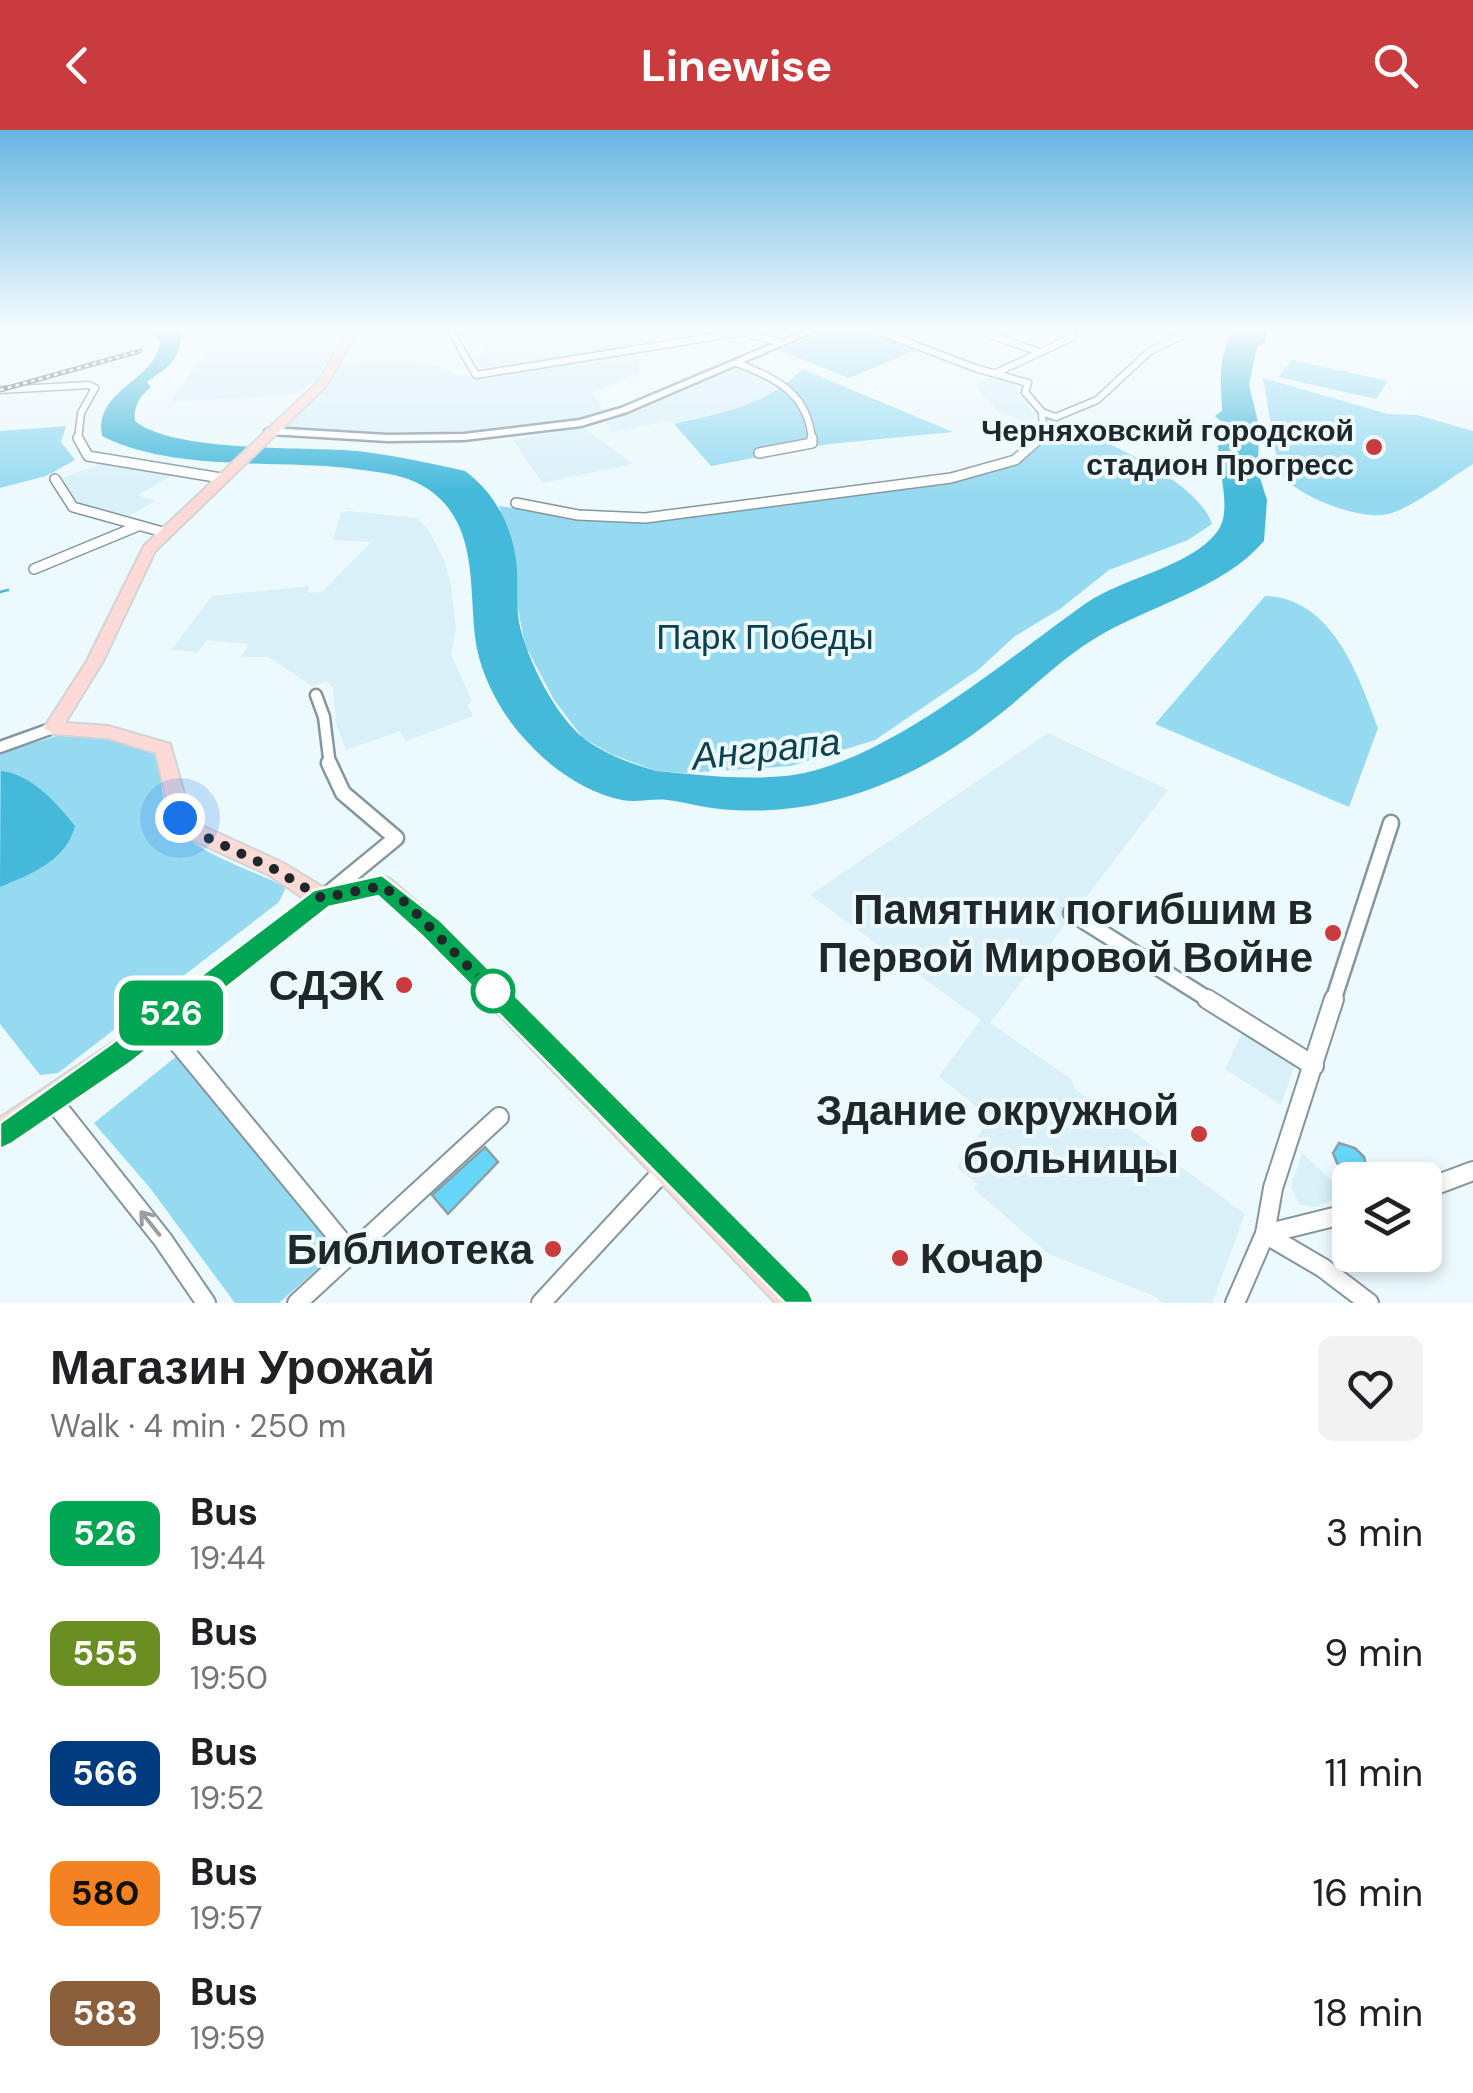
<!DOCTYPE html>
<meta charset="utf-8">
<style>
body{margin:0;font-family:"DM Sans",sans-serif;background:#f2f2f2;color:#202124;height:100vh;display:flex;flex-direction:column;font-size:38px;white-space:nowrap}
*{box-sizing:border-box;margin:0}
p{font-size:32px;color:#757577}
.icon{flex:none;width:55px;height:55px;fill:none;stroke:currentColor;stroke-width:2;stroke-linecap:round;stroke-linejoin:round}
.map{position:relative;height:1173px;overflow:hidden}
.side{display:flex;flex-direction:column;background:#fff;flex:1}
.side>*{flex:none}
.badge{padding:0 20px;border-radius:15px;font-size:35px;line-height:65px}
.buttons{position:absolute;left:1332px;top:1032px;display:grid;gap:20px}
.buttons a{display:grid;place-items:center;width:110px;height:110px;border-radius:15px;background:#fff;box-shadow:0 5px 15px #0003;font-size:50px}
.you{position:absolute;width:50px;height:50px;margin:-25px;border:8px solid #fff;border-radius:50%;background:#1a73e8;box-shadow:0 0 0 15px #1a73e833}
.map>.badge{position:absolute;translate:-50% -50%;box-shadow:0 0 0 5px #fff}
.round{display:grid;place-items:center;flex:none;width:105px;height:105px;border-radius:15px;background:#f2f2f2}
.overview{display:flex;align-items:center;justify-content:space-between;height:170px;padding:0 50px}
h1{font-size:48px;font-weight:700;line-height:75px}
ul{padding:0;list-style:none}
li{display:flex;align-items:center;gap:30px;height:120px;padding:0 50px}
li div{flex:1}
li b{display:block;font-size:38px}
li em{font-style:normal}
li .badge{min-width:110px;font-weight:700;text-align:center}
header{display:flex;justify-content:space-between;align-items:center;height:130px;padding:0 50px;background:#ca3b3d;color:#fff;font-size:45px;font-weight:700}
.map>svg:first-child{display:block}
.built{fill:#d9f0f8}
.green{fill:#96daf1}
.water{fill:#45b9da}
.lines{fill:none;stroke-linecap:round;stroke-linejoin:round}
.stream{stroke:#45b9da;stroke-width:2.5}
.building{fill:#67d7f9;stroke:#8b9fa5;stroke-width:2.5}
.street-far4-casing{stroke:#84979e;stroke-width:9}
.street-far3-casing{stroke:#84979e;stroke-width:12}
.street-far2-casing{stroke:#84979e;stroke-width:15}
.street-far1-casing{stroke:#84979e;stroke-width:19}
.street-casing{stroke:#84979e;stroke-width:22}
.secondary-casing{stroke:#84979e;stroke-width:5}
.primary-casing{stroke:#d2d4d4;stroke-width:4}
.street-far4{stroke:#fff;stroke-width:6}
.street-far3{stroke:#fff;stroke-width:9}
.street-far2{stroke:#fff;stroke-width:10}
.street-far1{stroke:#fff;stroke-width:14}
.street{stroke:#fff;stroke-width:18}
.secondary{fill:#fff;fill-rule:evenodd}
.primary{fill:#fddad7;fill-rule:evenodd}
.rail-casing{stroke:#525b5e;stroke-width:5}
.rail{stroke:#ecf9fd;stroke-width:2.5;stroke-dasharray:4;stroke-linecap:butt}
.oneway{stroke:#9b9e9f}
.line{fill:#00a651;stroke:#fff;stroke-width:2.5}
.walk{stroke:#20272a;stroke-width:10;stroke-dasharray:0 18}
.poi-dot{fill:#ca3b3d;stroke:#ecf9fd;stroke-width:4}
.stop-dot{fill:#fff;stroke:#00a651;stroke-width:5}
.labels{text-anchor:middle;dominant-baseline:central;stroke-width:8;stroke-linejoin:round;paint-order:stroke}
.far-poi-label{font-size:30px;font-weight:bold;fill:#20272a;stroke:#ecf9fd;text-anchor:end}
.park-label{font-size:35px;fill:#0c404e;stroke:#ecf9fd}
.water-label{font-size:38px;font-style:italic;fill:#0e414f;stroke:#ecf9fd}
.near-poi-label{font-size:42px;font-weight:bold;fill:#20272a;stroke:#ecf9fd;text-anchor:end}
</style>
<header><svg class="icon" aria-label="back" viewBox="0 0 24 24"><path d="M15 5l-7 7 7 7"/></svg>Linewise<svg class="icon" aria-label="search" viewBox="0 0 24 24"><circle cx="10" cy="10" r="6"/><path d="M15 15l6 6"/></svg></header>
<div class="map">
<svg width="1473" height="1173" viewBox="0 0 1473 1173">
<rect width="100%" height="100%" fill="#ecf9fd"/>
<g class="built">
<polygon points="345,198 316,250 294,265 169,272 223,200"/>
<polygon points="478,198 640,198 657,213 489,240 483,239 475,226 487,224 479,211 467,212 463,206 480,202"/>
<polygon points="636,220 639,243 592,263 607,283 584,290 471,304 397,306 283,298 342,234 393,230 438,235 455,244 475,246"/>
<polygon points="739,236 783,260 734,280 674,294 670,291 612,302 605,292"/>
<polygon points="994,245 1012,250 1037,289 1022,290 998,282 975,255"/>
<polygon points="584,298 633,334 542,353 513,310"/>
<polygon points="103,333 175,344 138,365 155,371 124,389 85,378 76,372 62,348"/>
<polygon points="348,381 418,388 429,401 445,432 451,455 456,498 451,525 472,571 467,575 473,586 406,611 400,601 346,620 336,593 333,558 326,551 313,557 269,527 241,527 249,514 207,510 198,522 171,520 212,466 309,456 308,463 322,462 371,412 333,410 341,383"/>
<polygon points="1048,603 1168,660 990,893 1071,949 1075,959 1245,1084 1212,1173 1163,1173 1154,1166 1049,1124 974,1059 977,1054 957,1037 990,988 939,946 981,890 810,765"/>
<polygon points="1243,900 1292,931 1294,937 1281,975 1225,939"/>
<polygon points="1302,1023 1346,1064 1316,1077 1300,1075 1291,1057"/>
</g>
<g class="green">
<polygon points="832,198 862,198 916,220 849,248 779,220"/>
<polygon points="1292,230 1388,251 1376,269 1278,247"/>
<path d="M802,239L953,302L829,314L711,336L674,294C720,283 768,276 802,239Z"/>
<path d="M1263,248L1388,284L1417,285L1473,301V334C1448,349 1420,373 1392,383C1363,393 1295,366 1279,342Z"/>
<path d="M1044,285C1088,304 1197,347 1212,394L1188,410L1109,440L1060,479L1015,506L978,540L875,610L791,636L684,643L656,641L611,624L583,608L554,570L525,515L516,469L517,438L499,376L629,393L918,355L1010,336L1038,317L1045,303Z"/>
<polygon points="66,296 61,312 75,330 46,346 0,358 0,301"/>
<path d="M1265,466C1332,468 1358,544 1378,598L1349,677L1155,594Z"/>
<path d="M86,604L133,611L155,620C162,644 160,675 175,696C192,721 258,743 286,757L279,772L58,943L40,945L0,894V623L60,605Z"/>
<polygon points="178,925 338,1121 279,1173 235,1173 150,1058 94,993"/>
</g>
<g class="water">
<path d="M112,198H168L181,206C180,232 166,238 147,252L151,257C140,265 133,277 135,291C174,323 304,316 357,321C393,325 429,333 465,341C496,364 514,399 517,439C518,457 516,474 519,492C526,528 556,588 586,610C607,625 632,634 656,641C700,645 749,651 793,645C888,631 1007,529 1085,474C1121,448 1191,437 1217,402C1237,376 1209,324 1221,291L1215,286L1222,281C1221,247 1217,228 1235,198H1267L1265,211L1257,217L1249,255L1259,296L1258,342L1267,370L1264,411C1222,460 1147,476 1094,509C1055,533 1024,567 987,594C909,654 812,691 712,678C697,676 683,672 668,670C653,668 637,673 622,670C583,662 548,636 522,606C502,584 483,549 477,519C467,464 482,396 428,359C405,343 374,342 348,338C271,330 170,341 102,306C94,260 152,253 160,214L156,205Z"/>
<path d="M1,641C31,644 57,673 75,696C66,731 31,744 0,757Z"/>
</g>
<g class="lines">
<polyline class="stream" points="0,462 8,460"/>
</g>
<g class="building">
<polygon points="1339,1013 1355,1018 1364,1027 1367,1038 1363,1045 1353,1045 1337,1033 1333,1023"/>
<polygon points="485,1017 498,1032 448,1084 432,1065"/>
</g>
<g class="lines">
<g class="street-far4-casing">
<g id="street-far4">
<polyline points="449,198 476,245 743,202"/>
<polyline points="870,198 978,239 1028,253 1025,262 1042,282 1056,287 1097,270 1150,221 1181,206"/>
<polyline points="970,198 1037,221"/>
<polyline points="450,200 465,198"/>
<polyline points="738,201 782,213"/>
<path d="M737,233C777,249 808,263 812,310"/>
<polyline points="996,243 1073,207 1073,203 1060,198"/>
<polyline points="0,260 89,255 95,258 81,283 78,310"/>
<polyline points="1039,310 1043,304 1042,282"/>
</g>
</g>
<g class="street-far3-casing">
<g id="street-far3">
<polyline points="78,308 88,326 221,348"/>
<polyline points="759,323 812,313 812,308"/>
<polyline points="55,349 73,377 163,402"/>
<polyline points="516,373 578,385 645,388 951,348 1015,330 1040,308"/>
<polyline points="34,439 138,396"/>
</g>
</g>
<g class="street-far2-casing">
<g id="street-far2">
<polyline points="316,565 324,587 330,636"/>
<polyline points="0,617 53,598"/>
</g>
</g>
<g class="street-far1-casing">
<g id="street-far1">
<polyline points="329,763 396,708 343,663 329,633"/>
<polyline points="1071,783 1211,871"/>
<polyline points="1333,871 1391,693"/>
</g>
</g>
<g class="street-casing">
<g id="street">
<polyline points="1207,869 1314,936"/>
<polyline points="160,891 351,1123"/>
<polyline points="53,971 163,1110 206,1173"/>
<polyline points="1425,1059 1473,1041"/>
<polyline points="1265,1104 1323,1138 1369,1173"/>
<polyline points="1265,1104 1350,1083"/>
<polyline points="297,1173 499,987"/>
<polyline points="541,1173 667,1037"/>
<polyline points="1235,1173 1265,1104 1273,1058 1334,869"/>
</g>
</g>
<g class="secondary-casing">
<polygon id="secondary" points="811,198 822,198 627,282 581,296 464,310 387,311 270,304 265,301 270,298 387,305 464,304 580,290 621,278"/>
</g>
<g class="primary-casing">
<polygon id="primary" points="351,198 360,198 325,257 155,421 103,531 65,593 108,596 170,614 190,685 198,694 283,733 324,758 382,746 390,749 440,792 808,1162 812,1173 776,1173 424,806 378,765 328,776 129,932 0,1017 0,988 111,914 305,769 269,745 184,706 171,688 156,623 108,608 53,604 44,598 87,531 144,416 317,253"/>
</g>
<use href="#street-far4" class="street-far4"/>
<use href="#street-far3" class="street-far3"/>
<use href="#street-far2" class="street-far2"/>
<use href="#street-far1" class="street-far1"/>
<use href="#street" class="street"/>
<use href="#secondary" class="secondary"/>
<use href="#primary" class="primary"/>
<g class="rail-casing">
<polyline id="rail" points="0,260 140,221"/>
</g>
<use href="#rail" class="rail"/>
</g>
<defs><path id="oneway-shaft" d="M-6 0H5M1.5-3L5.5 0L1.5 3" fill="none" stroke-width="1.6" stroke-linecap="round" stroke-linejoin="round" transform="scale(2.5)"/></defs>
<use class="oneway" href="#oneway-shaft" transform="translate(150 1093) rotate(-129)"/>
<linearGradient id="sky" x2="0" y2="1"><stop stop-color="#67b6e2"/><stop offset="0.55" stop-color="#f6fcfe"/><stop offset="1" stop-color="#f6fcfe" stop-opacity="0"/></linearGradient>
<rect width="1473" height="362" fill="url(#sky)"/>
<polygon class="line" points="382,745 441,791 809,1161 814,1173 785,1173 423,807 378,766 329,777 130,933 11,1014 0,1019 0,993 111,914 314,760"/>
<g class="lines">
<polyline class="walk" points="180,688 191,700 276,740 322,768 382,756 406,773 495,864 493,861"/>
</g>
<g class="poi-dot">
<circle cx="1374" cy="317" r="10"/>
<circle cx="1333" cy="803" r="10"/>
<circle cx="404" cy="855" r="10"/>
<circle cx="1199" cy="1004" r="10"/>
<circle cx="553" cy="1119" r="10"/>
<circle cx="900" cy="1128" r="10"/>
</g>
<circle class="stop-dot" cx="493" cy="861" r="20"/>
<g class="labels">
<g class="far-poi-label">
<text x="1354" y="300">Черняховский городской<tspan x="1354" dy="34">стадион Прогресс</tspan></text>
</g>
<g class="park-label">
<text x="765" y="507">Парк Победы</text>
</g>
<g class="water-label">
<text transform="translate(766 619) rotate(-6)">Анграпа</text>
</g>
<g class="near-poi-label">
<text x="1313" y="779">Памятник погибшим в<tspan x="1313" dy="48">Первой Мировой Войне</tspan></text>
<text x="384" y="855">СДЭК</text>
<text x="1179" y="980">Здание окружной<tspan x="1179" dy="48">больницы</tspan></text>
<text x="533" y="1119">Библиотека</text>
<text x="920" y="1128" text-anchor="start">Кочар</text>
</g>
</g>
</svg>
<div class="buttons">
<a><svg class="icon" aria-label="layers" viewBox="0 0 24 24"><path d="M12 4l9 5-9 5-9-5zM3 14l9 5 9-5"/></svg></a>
</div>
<div class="you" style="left:180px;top:688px"></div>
<b class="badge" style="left:171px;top:883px;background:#00a651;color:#fff">526</b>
</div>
<section class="side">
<div class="overview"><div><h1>Магазин Урожай</h1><p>Walk · 4 min · 250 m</p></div><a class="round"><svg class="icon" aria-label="heart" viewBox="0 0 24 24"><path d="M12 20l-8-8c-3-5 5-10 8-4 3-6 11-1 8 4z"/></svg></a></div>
<ul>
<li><span class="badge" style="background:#00a651;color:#fff">526</span><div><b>Bus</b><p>19:44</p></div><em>3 min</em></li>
<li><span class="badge" style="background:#6b8e23;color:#fff">555</span><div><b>Bus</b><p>19:50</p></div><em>9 min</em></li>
<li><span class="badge" style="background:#003b80;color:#fff">566</span><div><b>Bus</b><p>19:52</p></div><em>11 min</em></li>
<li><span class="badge" style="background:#f58220;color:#111">580</span><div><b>Bus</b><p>19:57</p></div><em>16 min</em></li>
<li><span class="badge" style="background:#8b5e3c;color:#fff">583</span><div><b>Bus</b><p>19:59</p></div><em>18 min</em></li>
</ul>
</section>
